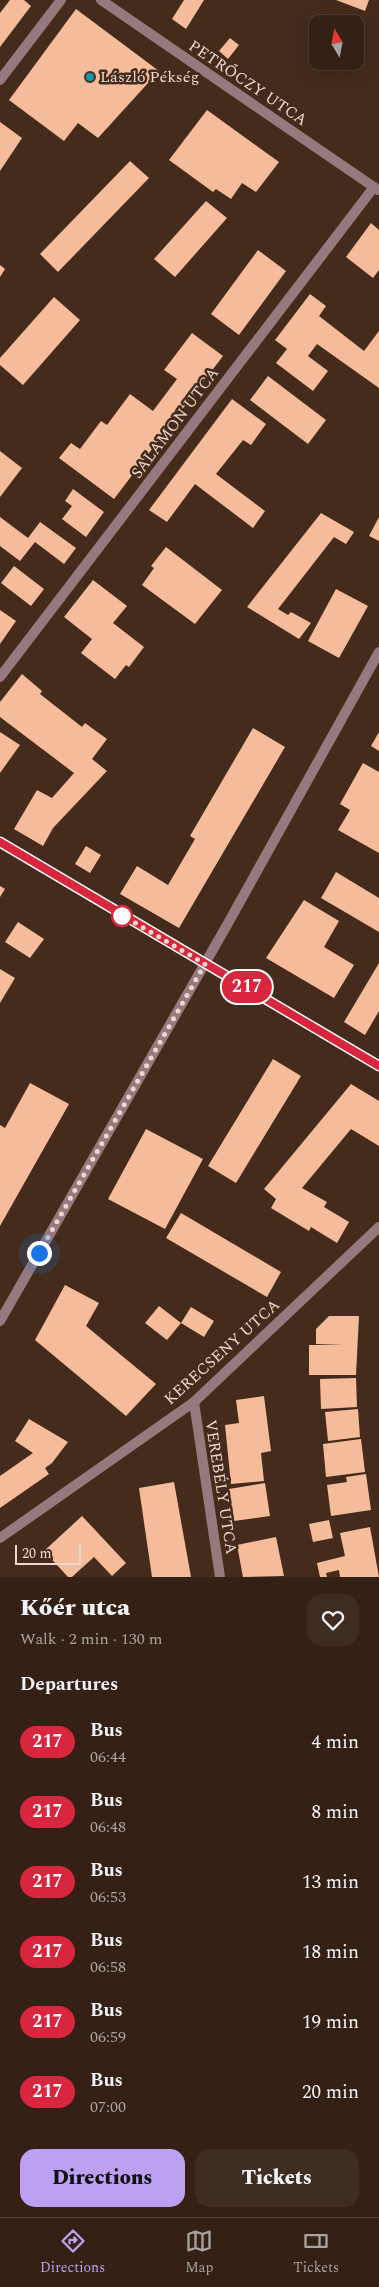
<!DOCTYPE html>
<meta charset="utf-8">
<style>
body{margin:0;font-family:Spectral,serif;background:#3f2d22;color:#f1f3f6;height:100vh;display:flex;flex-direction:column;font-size:19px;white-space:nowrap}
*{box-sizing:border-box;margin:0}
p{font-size:16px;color:#a9a3a0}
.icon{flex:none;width:28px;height:28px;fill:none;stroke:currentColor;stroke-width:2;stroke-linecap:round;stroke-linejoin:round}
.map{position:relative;height:1577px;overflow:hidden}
.panel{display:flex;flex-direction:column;background:#342014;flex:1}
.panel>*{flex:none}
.badge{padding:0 10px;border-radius:16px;font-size:18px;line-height:32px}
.needle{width:32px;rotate:350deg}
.buttons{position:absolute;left:309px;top:15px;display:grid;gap:10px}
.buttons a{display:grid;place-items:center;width:55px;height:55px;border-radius:10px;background:#342014;box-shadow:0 5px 20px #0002,0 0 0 1px #4e3e34;font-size:25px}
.scale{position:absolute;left:15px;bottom:12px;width:66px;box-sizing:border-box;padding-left:5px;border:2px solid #ead9ce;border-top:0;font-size:14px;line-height:18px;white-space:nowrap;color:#ead9ce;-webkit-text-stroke:4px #452b1b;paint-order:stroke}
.you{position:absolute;width:25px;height:25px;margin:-12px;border:4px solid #fff;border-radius:50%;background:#1a73e8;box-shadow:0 0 0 8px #1a73e833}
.map>.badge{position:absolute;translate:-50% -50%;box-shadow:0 0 0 2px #fff}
h2{padding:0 20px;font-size:19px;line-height:45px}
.round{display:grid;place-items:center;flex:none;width:52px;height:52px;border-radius:15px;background:#3f2d22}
.summary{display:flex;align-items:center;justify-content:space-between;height:85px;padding:0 20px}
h1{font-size:24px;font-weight:800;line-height:38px}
.button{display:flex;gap:10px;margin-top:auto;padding:10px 20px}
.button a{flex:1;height:58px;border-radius:15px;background:#bca0f2;color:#111;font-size:20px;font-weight:800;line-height:58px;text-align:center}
.button a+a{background:#3f2d22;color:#f1f3f6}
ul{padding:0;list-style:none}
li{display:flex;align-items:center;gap:15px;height:70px;padding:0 20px}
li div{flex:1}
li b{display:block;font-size:19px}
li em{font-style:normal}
li .badge{min-width:55px;font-weight:700;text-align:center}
.tabs{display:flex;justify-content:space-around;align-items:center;height:70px;border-top:1px solid #4e3e34;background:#342014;font-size:14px;color:#a9a3a0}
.tabs a{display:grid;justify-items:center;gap:2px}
.tabs .on{color:#bca0f2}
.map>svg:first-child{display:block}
.building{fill:#f5bc9b}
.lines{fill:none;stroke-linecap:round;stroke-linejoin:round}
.street{stroke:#95797e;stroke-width:10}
.line-casing{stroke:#fff;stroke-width:11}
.line{stroke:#d7263d;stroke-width:8}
.walk{stroke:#ead9ce;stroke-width:5;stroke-dasharray:0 9}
.culture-dot{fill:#0f9aa8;stroke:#452b1b;stroke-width:2}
.stop-dot{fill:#fff;stroke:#d7263d;stroke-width:2.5}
.labels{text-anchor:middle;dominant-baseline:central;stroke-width:5;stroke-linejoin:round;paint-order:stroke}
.poi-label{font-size:16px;fill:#ead9ce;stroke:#452b1b;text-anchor:start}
.street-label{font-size:16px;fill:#ead9ce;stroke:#452b1b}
</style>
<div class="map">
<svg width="379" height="1577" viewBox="0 0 379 1577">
<rect width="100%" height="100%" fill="#452b1b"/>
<g class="building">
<polygon points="10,0 24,0 31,6 0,47 0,13"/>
<polygon points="184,0 204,0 186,29 172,19"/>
<polygon points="336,0 369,0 365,11"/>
<polygon points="76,9 159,71 98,138 78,123 64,141 9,100"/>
<polygon points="230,38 239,45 228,59 219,51"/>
<polygon points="207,110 279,162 256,192 242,183 231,199 216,189 213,192 169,160"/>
<polygon points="0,122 22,138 0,171"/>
<polygon points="130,161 149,178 58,272 40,254"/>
<polygon points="206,201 227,218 175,277 154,259"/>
<polygon points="371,223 379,230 379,270 373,278 346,257"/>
<polygon points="258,250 286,271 239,335 211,314"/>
<polygon points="0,265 5,269 0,277"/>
<polygon points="310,294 326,306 319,316 364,351 379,331 379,388 317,344 308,356 328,371 313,391 276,363 287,349 275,340"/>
<polygon points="54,297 80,320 23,385 0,365 0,358"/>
<polygon points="192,333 223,356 114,499 59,458 71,443 80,449 101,421 107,425 130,394 153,411 177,379 164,370"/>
<polygon points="268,376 326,420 308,444 250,400"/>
<polygon points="232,399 266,424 251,445 243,440 216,474 265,511 253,528 195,484 167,522 149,510"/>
<polygon points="0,451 22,468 0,497"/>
<polygon points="73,489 104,512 86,537 62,519 72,506 65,501"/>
<polygon points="321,513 354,532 346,544 334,537 278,609 288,615 291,612 311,623 299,639 247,607"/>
<polygon points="0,517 28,538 40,522 76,548 64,564 35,542 20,561 0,546"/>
<polygon points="379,517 379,541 369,536"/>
<polygon points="166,547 222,590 195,624 142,585 154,568 151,566"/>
<polygon points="14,566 44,589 31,606 1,583"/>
<polygon points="93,580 127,606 113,623 144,647 129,667 126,665 115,679 81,653 92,639 64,617"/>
<polygon points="336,589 368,606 339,658 308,641"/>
<polygon points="0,610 16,621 0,644"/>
<polygon points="22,674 42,691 40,694 82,727 85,723 107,739 92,759 107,771 53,828 43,846 14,829 37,790 52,798 74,773 0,717 0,702"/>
<polygon points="253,728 285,747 179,928 120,894 137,866 168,885 195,839 190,836"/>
<polygon points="0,732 20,745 0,773"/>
<polygon points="379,732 379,751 371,746"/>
<polygon points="363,763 379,772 379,853 338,830 350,810 340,804"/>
<polygon points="86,846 101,855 90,873 75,864"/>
<polygon points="336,872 379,898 379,932 321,898"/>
<polygon points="0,886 5,889 0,897"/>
<polygon points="304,900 339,921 324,947 354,965 334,998 266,958"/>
<polygon points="18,922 44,939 30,958 5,942"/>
<polygon points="379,963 379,1011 365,1035 344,1022"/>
<polygon points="0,969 15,978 0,1003"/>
<polygon points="273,1059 301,1076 236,1183 208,1166"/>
<polygon points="30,1083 69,1104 0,1226 0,1125 5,1128"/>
<polygon points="351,1084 379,1101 379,1146 351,1129 302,1188 327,1202 324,1207 349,1222 337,1243 311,1227 309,1231 271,1208 276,1199 264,1189"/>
<polygon points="146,1129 203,1159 165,1229 108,1199"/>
<polygon points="181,1213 281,1272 267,1297 166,1238"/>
<polygon points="65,1285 99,1303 86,1326 156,1384 126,1416 35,1340"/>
<polygon points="159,1306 181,1323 167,1340 145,1323"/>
<polygon points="191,1307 214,1321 204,1337 181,1323"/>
<polygon points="329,1316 359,1316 356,1375 309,1375 309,1345 343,1345 316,1344 316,1329"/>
<polygon points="356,1378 357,1407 321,1409 320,1379"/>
<polygon points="264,1396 271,1451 261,1453 264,1481 231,1484 225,1425 239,1423 236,1400"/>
<polygon points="358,1409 360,1437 328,1441 325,1412"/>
<polygon points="29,1419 68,1442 52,1463 45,1468 49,1474 0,1508 0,1476 33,1453 15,1441"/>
<polygon points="361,1439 365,1472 326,1477 323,1444"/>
<polygon points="366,1474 371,1510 331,1516 327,1485 347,1482 346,1477"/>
<polygon points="174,1482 191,1577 152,1577 139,1488"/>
<polygon points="265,1483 270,1516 234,1521 229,1489"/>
<polygon points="82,1516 126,1563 112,1576 94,1557 72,1577 68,1577 44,1551"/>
<polygon points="329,1520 333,1538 313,1542 309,1524"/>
<polygon points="370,1527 379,1577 340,1577 339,1570 326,1573 327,1577 320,1577 317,1563 345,1556 340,1533"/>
<polygon points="276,1537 284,1576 243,1577 237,1545"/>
</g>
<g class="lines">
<g class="street">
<polyline points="101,0 378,190"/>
<polyline points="0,80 61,0"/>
<polyline points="0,677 374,187"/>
<path d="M0,842C126,918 253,991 379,1066"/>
<polyline points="0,1321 227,925 379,652"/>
<polyline points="194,1402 220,1577"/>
<polyline points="0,1538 194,1402 379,1227"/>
</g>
</g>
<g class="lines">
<g class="line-casing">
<polyline id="line" points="0,842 379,1066"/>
</g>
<use href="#line" class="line"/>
<polyline class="walk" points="39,1253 205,964 120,914 122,916"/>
</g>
<circle class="culture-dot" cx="90" cy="77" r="5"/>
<circle class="stop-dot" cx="122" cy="916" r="10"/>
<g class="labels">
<g class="poi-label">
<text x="100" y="77">László Pékség</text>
</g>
<g class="street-label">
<text transform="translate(248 83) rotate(34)">PETRŐCZY UTCA</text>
<text transform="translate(175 423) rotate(-53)">SALAMON UTCA</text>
<text transform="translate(222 1352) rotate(-42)">KERECSENY UTCA</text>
<text transform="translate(221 1487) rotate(81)">VEREBÉLY UTCA</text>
</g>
</g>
</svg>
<div class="buttons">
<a><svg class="needle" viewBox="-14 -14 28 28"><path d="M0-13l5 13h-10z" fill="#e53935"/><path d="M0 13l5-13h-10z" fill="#a9a3a0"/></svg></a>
</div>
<div class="scale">20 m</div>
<div class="you" style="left:39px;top:1253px"></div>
<b class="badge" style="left:247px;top:987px;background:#d7263d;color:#fff">217</b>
</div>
<section class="panel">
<div class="summary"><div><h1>Kőér utca</h1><p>Walk · 2 min · 130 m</p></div><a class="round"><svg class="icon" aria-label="heart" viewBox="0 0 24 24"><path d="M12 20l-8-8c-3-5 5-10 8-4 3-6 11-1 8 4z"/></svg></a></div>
<h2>Departures</h2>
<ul>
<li><span class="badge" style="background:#d7263d;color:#fff">217</span><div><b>Bus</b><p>06:44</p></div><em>4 min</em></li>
<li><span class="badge" style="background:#d7263d;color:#fff">217</span><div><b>Bus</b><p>06:48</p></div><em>8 min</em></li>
<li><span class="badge" style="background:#d7263d;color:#fff">217</span><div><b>Bus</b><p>06:53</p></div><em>13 min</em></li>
<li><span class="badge" style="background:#d7263d;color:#fff">217</span><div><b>Bus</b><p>06:58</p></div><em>18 min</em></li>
<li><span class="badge" style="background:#d7263d;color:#fff">217</span><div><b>Bus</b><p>06:59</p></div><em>19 min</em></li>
<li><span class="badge" style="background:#d7263d;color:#fff">217</span><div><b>Bus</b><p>07:00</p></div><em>20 min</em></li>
</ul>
<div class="button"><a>Directions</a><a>Tickets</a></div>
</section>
<nav class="tabs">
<a class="on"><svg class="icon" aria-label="directions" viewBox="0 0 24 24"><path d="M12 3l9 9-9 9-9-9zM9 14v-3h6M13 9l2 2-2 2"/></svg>Directions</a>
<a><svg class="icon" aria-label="map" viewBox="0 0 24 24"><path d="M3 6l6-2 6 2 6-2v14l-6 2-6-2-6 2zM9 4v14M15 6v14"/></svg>Map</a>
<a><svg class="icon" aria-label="tickets" viewBox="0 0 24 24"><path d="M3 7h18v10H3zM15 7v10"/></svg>Tickets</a>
</nav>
